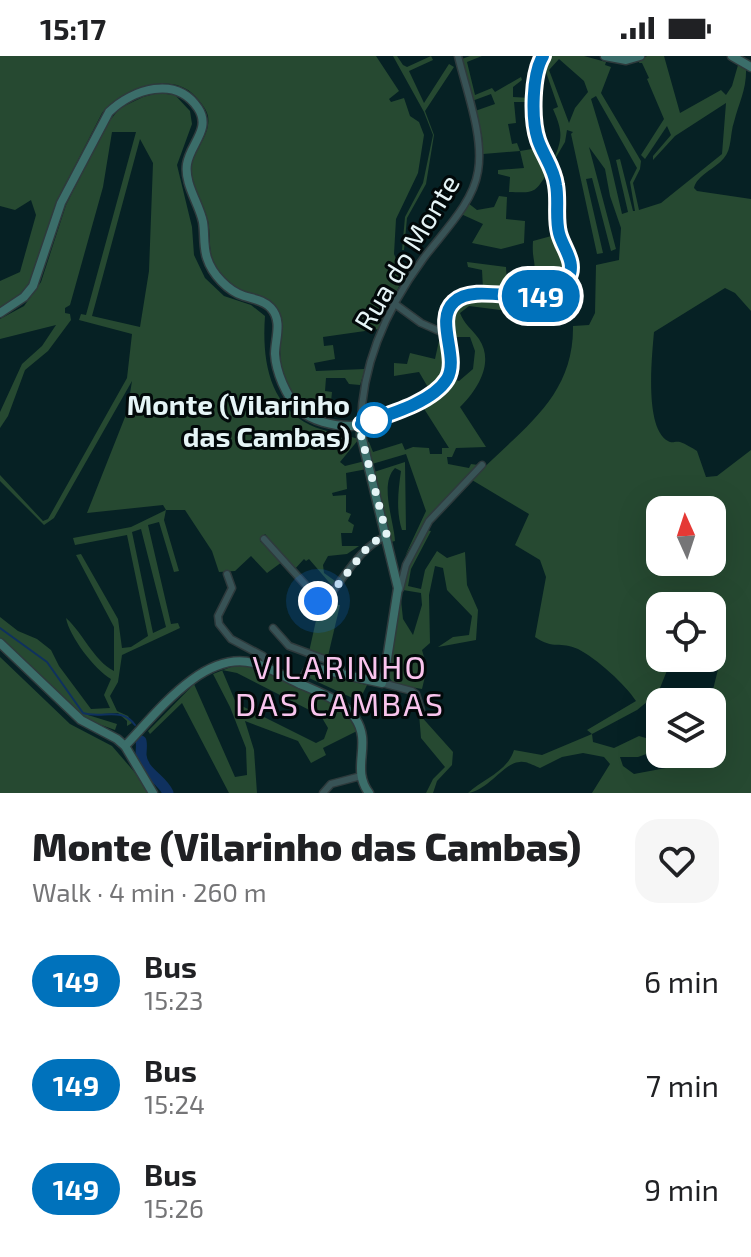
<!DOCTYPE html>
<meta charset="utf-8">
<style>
body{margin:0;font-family:"Exo 2",sans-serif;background:#f6f6f6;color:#202124;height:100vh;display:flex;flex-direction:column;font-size:30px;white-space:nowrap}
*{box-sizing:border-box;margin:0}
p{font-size:26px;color:#757577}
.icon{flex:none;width:44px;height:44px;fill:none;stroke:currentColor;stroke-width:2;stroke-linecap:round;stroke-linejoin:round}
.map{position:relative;height:737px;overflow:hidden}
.drawer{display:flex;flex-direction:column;background:#fff;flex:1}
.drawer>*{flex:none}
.badge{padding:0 16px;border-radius:26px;font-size:28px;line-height:52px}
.needle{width:52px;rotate:357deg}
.tools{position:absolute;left:646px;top:440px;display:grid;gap:16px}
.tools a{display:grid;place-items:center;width:80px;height:80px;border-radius:16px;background:#fff;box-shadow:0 8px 32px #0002;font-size:40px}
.you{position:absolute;width:40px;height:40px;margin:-20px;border:6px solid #fff;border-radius:50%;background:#1a73e8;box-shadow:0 0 0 12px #1a73e833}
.map>.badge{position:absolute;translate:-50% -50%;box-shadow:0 0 0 4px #fff}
.round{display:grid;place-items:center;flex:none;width:84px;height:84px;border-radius:24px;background:#f6f6f6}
.headline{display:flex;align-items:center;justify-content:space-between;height:136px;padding:0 32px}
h1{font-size:38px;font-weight:800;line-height:60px}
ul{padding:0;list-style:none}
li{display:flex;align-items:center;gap:24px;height:104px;padding:0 32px}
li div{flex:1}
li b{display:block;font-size:30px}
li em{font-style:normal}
li .badge{min-width:88px;font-weight:700;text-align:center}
.status{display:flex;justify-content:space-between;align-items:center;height:56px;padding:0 40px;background:#fff;direction:ltr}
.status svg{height:22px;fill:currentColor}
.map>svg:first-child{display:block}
.green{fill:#264931;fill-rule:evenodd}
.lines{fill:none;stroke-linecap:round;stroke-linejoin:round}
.stream{stroke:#0f315f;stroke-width:2}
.river{stroke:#0f315f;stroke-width:11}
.street-casing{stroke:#2e3a3c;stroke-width:9}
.secondary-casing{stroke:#2e3a3c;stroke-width:11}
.street{stroke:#385356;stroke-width:6}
.secondary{stroke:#3b6e6a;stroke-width:8}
.line-casing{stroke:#fff;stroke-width:18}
.line{stroke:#0072bc;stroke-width:12}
.walk{stroke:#e5f4f6;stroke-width:8;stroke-dasharray:0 14.4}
.stop-dot{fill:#fff;stroke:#0072bc;stroke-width:4}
.labels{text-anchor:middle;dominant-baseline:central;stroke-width:6;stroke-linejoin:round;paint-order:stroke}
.street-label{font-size:28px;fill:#e5f4f6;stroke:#02090a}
.stop-label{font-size:28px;font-weight:bold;fill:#e5f4f6;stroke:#02090a;text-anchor:end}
.quarter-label{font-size:32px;letter-spacing:2px;fill:#f9c4ed;stroke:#02090a}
</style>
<div class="status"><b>15:17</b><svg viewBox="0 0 49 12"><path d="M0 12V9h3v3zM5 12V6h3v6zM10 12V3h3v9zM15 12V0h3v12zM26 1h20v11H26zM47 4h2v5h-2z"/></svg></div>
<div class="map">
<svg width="751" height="737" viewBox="0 0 751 737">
<rect width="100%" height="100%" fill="#062124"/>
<g class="green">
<path d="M0,0H376L399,35L389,43L391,46L404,42L410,60L419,66L424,79L418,117L396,163L394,198L402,217V224L379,273L323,281L324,290L333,289L335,303L314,307L316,315L365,313L360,329L349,328L345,322H326L325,335L332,336L330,356L332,347H335L332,361C278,359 278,303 281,261C258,247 226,233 214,208C208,194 211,179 208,165C204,148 190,129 191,112C192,94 211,81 208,60C206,52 200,46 195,40C171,14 122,33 102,57L59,141L31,227L15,243L0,252V225L20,216L36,159L31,144L15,154L0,150Z"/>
<polygon points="393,0 397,0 403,9 407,11 431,0 433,4 409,15 424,47 449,8 454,11 425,55 434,79 426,128 407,162 404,194 402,194 405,161 423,127 433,79 424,56"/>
<path d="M470,0H482L467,6L475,39L492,32L495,36L521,21L522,24L513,31V41L531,42V46H514L516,67L508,68L512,88L517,87L520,95L538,92L549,114C535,137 536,137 509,136L510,121L498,118V114L524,112L520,95L483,98L482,80L475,55L495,48L491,38L472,45L462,3Z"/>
<path d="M550,0H584L606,6L605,9L611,11L601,37L641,105L640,113L633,127L639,154L661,147L722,98L726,47L675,80L653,104V100L671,79L667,70L645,103L641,99L664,63L647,23L649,22L642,7H639L640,4L647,0H664L680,57L721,34L726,39L732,30L738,9L746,11C747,33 739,46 734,66C730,77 732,93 724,102C715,113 697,119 694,132L697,135L751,143V255L735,237L725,232L654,276C652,300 644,372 668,385C673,388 674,385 680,386C686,388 692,392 697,395L706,421L717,420L751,394V737H592L610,708L604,701L583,697L562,701L540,712C535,710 526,705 520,706C504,706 489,734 468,737C483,723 507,716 514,694L542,699L592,678L587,674L636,645C626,629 596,602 578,593C560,585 554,594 535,581L546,521L540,504L515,489L529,458L472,424C517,375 574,345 573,270L589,269L595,257L596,209L619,204L621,172L610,140L605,113L589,91L616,193L611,195L592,122L586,123L603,197L597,198L571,78L573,76L567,74L565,86L552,108C562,83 564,78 553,53L558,51L546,16H541ZM559,3L584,25L588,36L575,52L569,67L549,14ZM596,40L637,112L630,126L635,155H633L620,103L616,104L628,156L622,158L610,106L591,43ZM660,454H712V506H660ZM660,550H712V587L721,601L710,646L712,657L725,651L724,659L712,668V698H685L671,711L634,718L623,710L620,701H638L660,693V678L656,685L639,680L614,692L593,686L592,678L637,654L658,637L672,602H660Z"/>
<path d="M158,37L175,39L190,55L192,68L177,109L192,171L194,199L205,222L224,240L251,249L265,260C262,302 268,349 310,369C325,376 344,379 359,383L340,406L345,410L365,405L367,413L346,417L347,433L332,437L333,440L346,439V456L351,458L348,465L354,469L352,477H341L342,490H359L347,498L328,500L323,509L324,517L338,527L334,532L309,503L306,505L304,503L294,514L265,478L260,485L282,506L267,517L251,500L235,515L219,516L212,495L185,454H166L164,464L179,515L174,516L159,466L148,469L171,568L178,567L180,572L122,599L118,626L110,640L117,655L128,660L132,667L127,670V665L118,657L88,659L117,668L115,674L82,662L0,583V561L18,575L37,583L51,594L59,610L91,653L110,652L104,639L111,623C95,614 69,580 66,562C84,578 93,604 114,615V571L76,499L81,498L118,563L122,592L131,591L148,580L127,479L75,489L73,482L131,471L166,454L163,449L87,457L127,356L132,325L54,462L44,469L0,425V419L43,465L48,463L127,322L132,278L79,264L81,258L86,259L136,76H112L103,131L70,249L65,252V257L70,258L71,264L48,295L25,314L8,360L0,372V356L22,308L42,290L56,269L0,283V263L24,250L41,226L66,149L106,69L120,52L143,41ZM140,83L153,107L149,215L140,271L92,260ZM141,473L166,571L153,577L132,476Z"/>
<polygon points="499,140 507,141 506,163 525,165 524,187 501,193 472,187 483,168 461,158 468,147 477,154 494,151"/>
<path d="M555,179C558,189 567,199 567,210C566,232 538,242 521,234V228C543,206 531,214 533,185Z"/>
<polygon points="467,206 506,211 507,227 514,227 514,233 487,237 483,233 482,214 468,211"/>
<path d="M561,238L573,263L469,250L460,257C464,268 472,273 479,283C495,307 477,334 460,351L486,391L456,392L452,401H447L448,408L469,412L471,408L478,409L427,463L405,500L426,455L406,398L372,408L366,387L369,386L373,396L402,387L405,394L413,391L429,392L430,398H442V392H449L421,348L450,322L459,325L473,313L475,295L470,281H451C450,261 451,246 474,242L547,244Z"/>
<path d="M440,280L445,282C448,304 450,319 429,333L419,316L394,320V307L407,308L410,297L435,303Z"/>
<path d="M405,406L406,474H402C396,456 398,435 401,415L395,412C379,428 394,465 395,485L391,486L374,416Z"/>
<polygon points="426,474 431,475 411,513 408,530 421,533 425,514 437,495 447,502 465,496 467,529 478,554 476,584 438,591 453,581 469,579 472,560 447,534 443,512 435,510 429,539 430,587 422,594 427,612 422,633 394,628 388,620 401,544 403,563 413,579 422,549 421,537 403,534 407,512"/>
<polygon points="330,549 340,549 328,600 309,596 319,551"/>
<polygon points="0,601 70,668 112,690 143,726 148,737 0,737"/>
<path d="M236,609L255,610L334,648L348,660L357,675L323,692L326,699L311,707L298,685L245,665L254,694L257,737H229L182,647L150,678L148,675L194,628L235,721L247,719L246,692L230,651L213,618ZM222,614L237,617L321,660L328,672L324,683L316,687L236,647Z"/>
<polygon points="311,616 367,629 359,645 309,622"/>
<polygon points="419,658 453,696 452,709 437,725 433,737 426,737 433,723 445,711 421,682"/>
</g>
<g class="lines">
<path class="stream" d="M0,572L47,606L83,657C103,663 121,650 135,669"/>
<path class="river" d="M141,685C142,690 141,694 141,699C142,716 162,723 168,737"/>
<g class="street-casing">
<g id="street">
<polyline points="395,248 421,267 448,279"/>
<path d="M361,368C362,307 387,252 423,203C442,177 473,148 478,115C484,80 466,34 458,0"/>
<path d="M264,483L321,546L325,545C344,523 360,490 387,480"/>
<polyline points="227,518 232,532 218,560 219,568 231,583 263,600 270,612"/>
<polyline points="400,533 406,509 429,465 482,409"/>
<polyline points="273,572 289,590 335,607 341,613 341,618"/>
<polyline points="382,627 412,635 416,638 421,654"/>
<polyline points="323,737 331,728 361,720"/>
</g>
</g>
<g class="secondary-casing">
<g id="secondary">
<polyline points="605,0 626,4 640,0"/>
<polyline points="732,0 751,11"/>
<path d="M0,257L24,241L33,230L61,147L109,56C133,33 176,19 198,52C212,73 190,88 187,108C184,128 199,147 203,166C205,178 203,190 207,202C212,218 228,235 244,240C253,243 264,244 271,252C283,265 275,283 275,298C276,316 286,340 299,353C311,365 334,370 350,370C374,369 433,344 446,323C461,300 437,270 453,246L472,239L550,238L563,231L570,220V204L558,173L555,121L534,69L537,21L543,0"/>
<polyline points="0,587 81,664 117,683 125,690 153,737"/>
<polyline points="300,628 310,611 382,627 385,616 398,532 361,379 361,368"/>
<path d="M125,690C156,658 203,594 253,607C268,610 284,621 298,627C318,636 342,644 355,662C373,688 350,712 369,737"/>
</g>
</g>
<use href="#street" class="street"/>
<use href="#secondary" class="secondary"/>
</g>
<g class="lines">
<g class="line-casing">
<path id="line" d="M361,368C387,359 432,347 447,323C460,301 434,264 454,246C479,222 551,261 568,223C577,206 563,193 559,177C555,161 559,145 556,129C554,112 543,99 538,84C531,63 532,18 543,0"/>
</g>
<use href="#line" class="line"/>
<polyline class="walk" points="318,545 325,545 371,487 387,480 361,379 361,368 374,364"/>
</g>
<circle class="stop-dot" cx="374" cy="364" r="16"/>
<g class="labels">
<g class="street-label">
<text transform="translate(406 196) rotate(-59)">Rua do Monte</text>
</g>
<g class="stop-label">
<text x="350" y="348">Monte (Vilarinho<tspan x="350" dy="32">das Cambas)</tspan></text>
</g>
<g class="quarter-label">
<text x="340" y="610">VILARINHO<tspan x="340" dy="37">DAS CAMBAS</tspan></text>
</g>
</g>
</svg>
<div class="tools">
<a><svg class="needle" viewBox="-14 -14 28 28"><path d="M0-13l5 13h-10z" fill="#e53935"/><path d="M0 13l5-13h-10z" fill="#757577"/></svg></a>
<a><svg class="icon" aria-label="locate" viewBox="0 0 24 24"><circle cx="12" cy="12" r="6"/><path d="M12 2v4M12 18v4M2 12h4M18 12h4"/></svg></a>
<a><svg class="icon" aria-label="layers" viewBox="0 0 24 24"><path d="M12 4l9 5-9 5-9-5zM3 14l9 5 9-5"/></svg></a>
</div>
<div class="you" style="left:318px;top:545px"></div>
<b class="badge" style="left:541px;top:240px;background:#0072bc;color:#fff">149</b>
</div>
<section class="drawer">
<div class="headline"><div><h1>Monte (Vilarinho das Cambas)</h1><p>Walk · 4 min · 260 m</p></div><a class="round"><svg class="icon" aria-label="heart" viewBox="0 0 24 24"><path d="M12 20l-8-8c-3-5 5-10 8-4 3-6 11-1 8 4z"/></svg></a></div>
<ul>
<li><span class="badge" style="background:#0072bc;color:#fff">149</span><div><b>Bus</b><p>15:23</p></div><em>6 min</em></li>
<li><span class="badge" style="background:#0072bc;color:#fff">149</span><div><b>Bus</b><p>15:24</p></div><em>7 min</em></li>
<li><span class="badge" style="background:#0072bc;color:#fff">149</span><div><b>Bus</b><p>15:26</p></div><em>9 min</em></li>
</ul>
</section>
